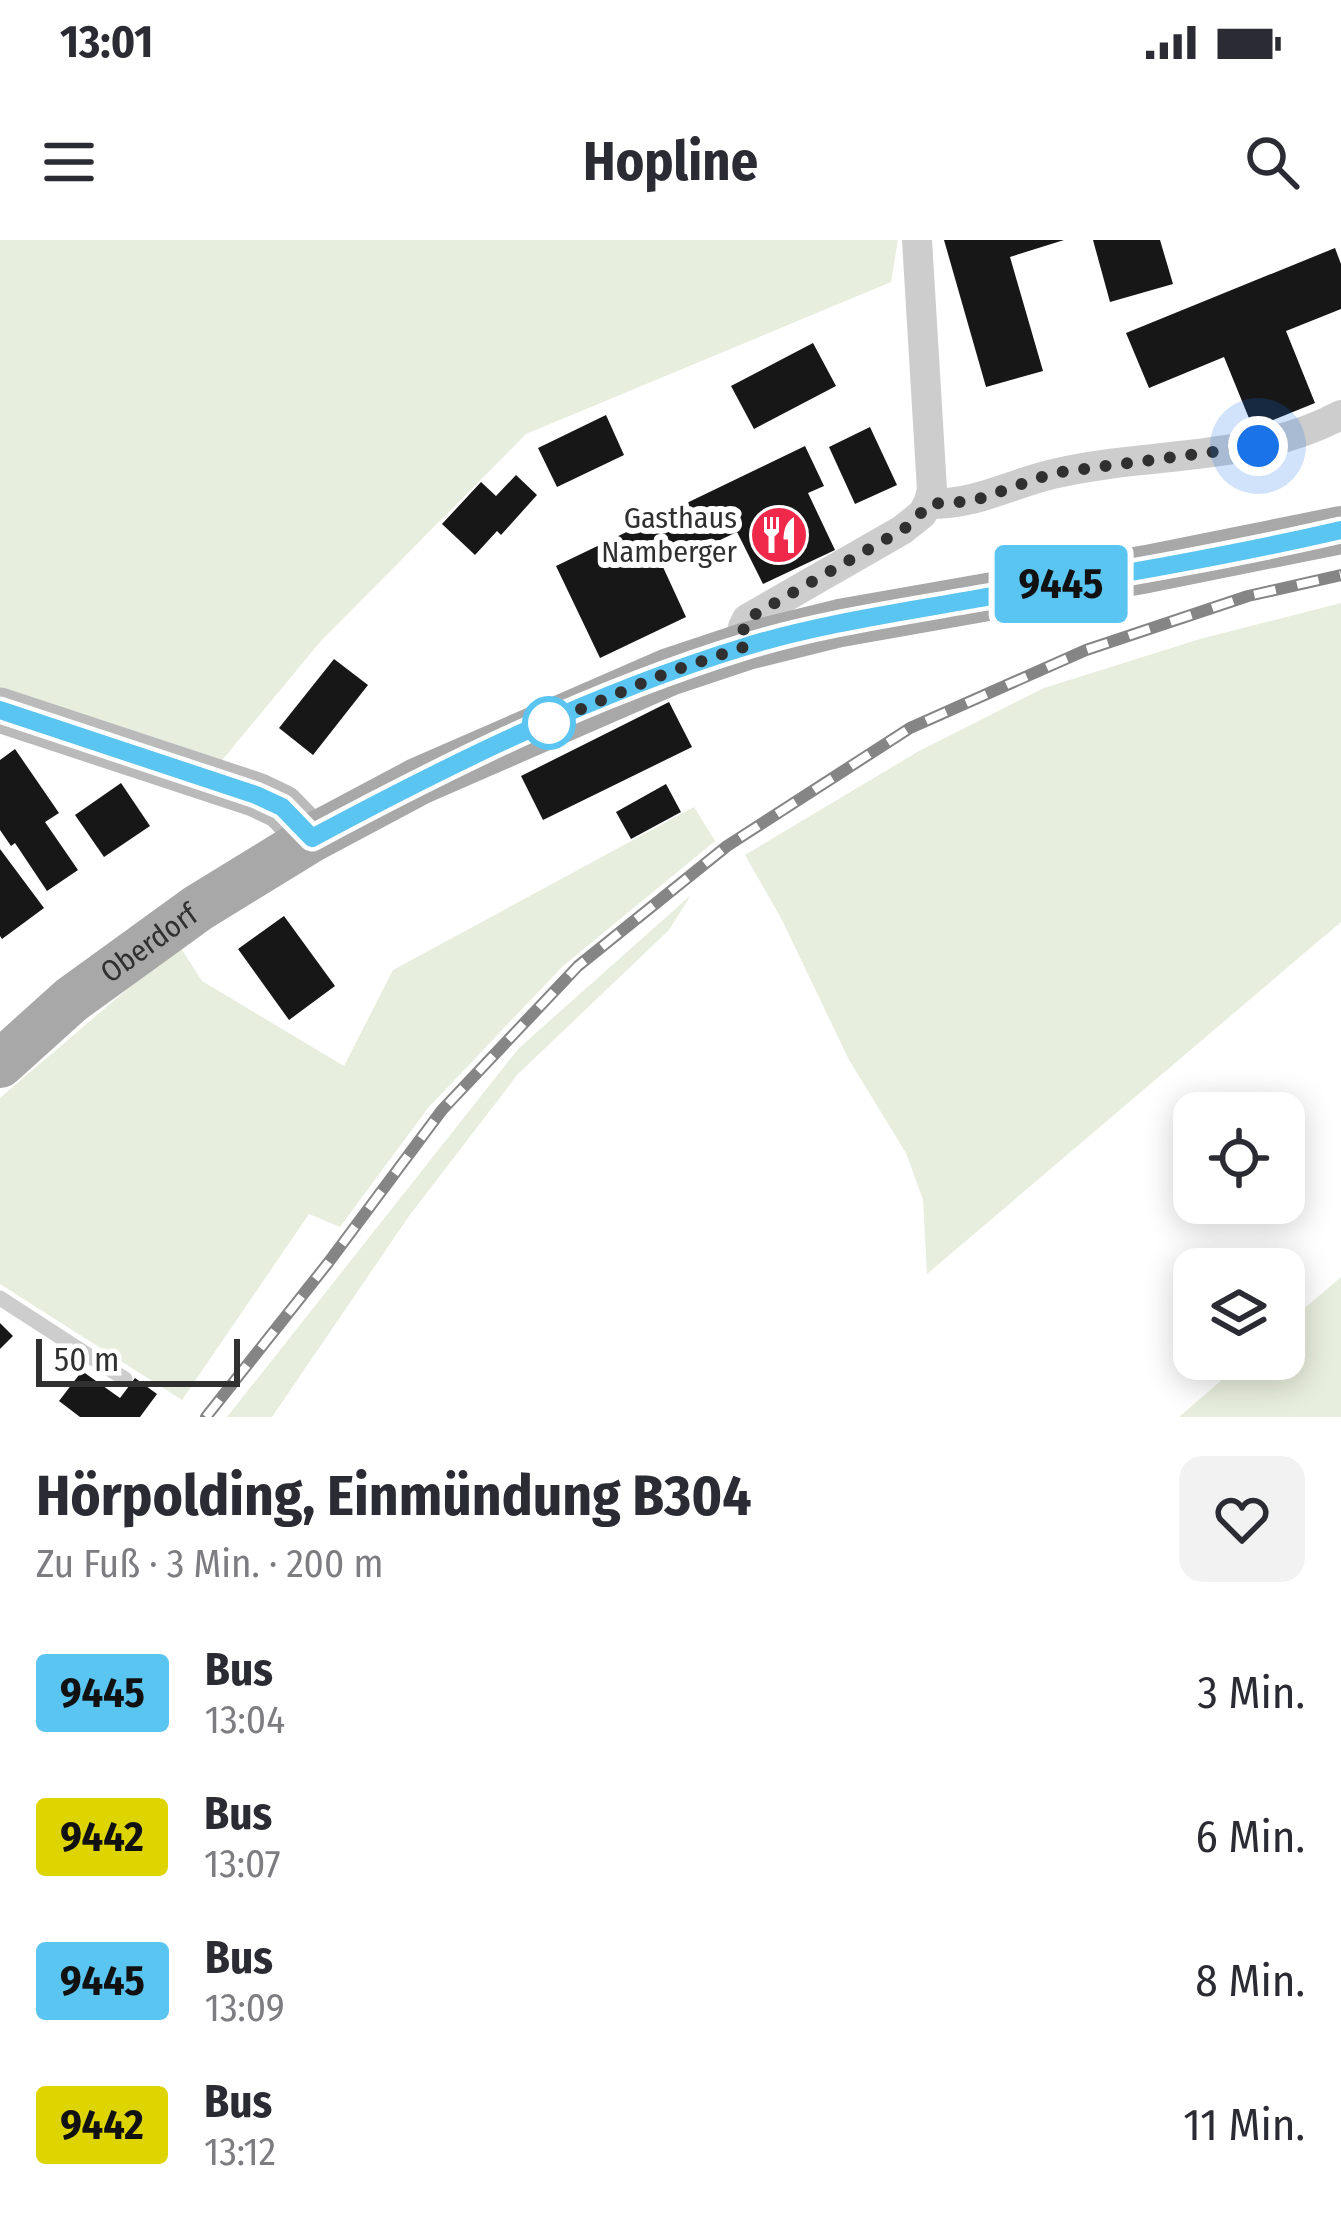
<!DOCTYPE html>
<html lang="de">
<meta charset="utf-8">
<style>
body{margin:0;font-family:"Fira Sans Condensed",sans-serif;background:#f2f2f3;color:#2b2b33;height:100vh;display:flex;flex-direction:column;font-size:45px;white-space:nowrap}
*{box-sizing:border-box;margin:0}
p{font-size:39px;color:#7c7c81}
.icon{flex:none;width:66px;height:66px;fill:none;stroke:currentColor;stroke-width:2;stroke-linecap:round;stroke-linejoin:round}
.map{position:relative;height:1177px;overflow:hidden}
.drawer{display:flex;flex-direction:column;background:#fff;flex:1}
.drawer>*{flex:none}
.badge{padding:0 24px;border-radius:9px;font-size:42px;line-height:78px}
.fabs{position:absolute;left:1173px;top:852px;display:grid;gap:24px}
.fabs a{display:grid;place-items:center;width:132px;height:132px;border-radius:24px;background:#fff;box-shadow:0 6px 30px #0003;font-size:60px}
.scale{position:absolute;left:36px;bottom:30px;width:204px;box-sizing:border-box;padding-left:12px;border:6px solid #303030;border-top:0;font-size:33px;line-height:42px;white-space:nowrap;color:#303030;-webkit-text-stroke:9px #fff;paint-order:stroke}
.you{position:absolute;width:60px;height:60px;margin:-30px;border:9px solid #fff;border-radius:50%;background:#1a73e8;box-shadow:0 0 0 18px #1a73e833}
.map>.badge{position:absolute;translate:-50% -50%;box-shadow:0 0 0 6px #fff}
.round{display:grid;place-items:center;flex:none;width:126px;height:126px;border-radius:24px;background:#f2f2f3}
.overview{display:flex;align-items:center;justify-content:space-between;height:204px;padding:0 36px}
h1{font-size:57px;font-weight:700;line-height:90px}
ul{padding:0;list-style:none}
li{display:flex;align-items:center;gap:36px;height:144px;padding:0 36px}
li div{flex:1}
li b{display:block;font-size:45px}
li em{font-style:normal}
li .badge{min-width:132px;font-weight:700;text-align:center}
.status{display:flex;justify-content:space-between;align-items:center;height:84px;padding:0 60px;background:#fff;direction:ltr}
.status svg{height:33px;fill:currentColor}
header{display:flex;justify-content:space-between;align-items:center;height:156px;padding:0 36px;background:#fff;font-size:54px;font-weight:700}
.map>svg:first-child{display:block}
.green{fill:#e8eedd}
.building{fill:#171717}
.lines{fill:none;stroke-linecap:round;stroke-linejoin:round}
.lane{stroke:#cdcdcd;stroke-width:15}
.street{stroke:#cdcdcd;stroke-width:30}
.secondary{stroke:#bababa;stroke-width:45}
.primary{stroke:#a8a8a8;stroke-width:48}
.rail-casing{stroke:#858585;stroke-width:12}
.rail{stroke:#fff;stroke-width:8;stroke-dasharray:22;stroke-linecap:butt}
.line-casing{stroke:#fff;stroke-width:27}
.line{stroke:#5bc5f2;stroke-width:18}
.walk{stroke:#303030;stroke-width:12;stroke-dasharray:0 21.6}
.stop-dot{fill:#fff;stroke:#5bc5f2;stroke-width:6}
.labels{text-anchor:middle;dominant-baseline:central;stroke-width:12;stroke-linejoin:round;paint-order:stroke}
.poi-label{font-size:30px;fill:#303030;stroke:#fff;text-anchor:end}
.street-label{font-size:30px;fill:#303030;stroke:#fff}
</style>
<div class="status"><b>13:01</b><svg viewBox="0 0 49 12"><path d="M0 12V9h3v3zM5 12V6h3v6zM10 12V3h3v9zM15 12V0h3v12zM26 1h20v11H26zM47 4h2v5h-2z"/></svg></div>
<header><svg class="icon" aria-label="menu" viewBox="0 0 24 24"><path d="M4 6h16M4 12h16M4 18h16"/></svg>Hopline<svg class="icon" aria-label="search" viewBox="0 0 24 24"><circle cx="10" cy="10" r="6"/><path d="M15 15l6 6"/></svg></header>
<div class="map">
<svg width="1341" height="1177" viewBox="0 0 1341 1177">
<rect width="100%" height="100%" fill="#fff"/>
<g class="green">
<polygon points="0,0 898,0 891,42 526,194 320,402 214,530 0,460"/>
<polygon points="1341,363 1341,682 927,1034 923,960 906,913 849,820 782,680 745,615 919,511 1044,448 1200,399"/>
<polygon points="694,567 715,601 563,726 428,868 340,987 309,974 182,1160 0,1044 0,858 179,705 202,741 344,826 393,730"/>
<polygon points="691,655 669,690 518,834 409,976 272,1177 227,1177 519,808"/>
<polygon points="1341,1037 1341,1177 1179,1177 1246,1119 1284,1119 1284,1086"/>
</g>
<g class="building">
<polygon points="944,0 1064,0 1010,17 1043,131 986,147"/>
<polygon points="1093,0 1160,0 1173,44 1110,62"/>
<polygon points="1335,8 1341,24 1341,69 1286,91 1315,163 1253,188 1224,117 1149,148 1126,93"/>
<polygon points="813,103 836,146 754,189 731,146"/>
<polygon points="606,175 624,215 557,247 538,208"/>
<polygon points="870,187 897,245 855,264 829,207"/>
<polygon points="805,206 824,246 808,253 835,310 763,344 737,292 663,327 686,377 600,418 556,326"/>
<polygon points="516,235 537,255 501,295 497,291 475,315 442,284 481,242 496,256"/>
<polygon points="334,419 368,445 313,515 279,488"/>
<polygon points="669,462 692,507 543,580 521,536"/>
<polygon points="15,509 59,573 45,582 78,630 47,651 15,603 11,606 0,590 0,520"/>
<polygon points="121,543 150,586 104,617 75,575"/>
<polygon points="666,544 681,572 631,599 616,572"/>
<polygon points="0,609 44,668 2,699 0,696"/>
<polygon points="284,676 335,746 289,780 238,709"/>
<polygon points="0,1083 13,1096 0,1109"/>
<polygon points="82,1131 120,1158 135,1138 157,1154 140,1177 80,1177 59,1161"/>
</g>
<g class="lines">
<polyline class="lane" points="0,1058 125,1139"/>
<g class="street">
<path d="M928,264C979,264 1007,245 1053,234C1149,211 1251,223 1341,175"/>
<polyline points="747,406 743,387 747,379 902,290 922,274 928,264 932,250 917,0"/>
</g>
<polyline class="secondary" points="0,470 257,555 282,567 312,598"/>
<path class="primary" id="s1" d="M0,824L71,760L198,668L312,598L419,541L669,432L747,406L840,383L1147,329L1341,290"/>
<g class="rail-casing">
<polyline id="rail" points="206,1177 328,1023 442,870 578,726 727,606 910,488 1086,410 1248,356 1341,335"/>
</g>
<use href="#rail" class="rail"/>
</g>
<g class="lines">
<g class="line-casing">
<path id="line" d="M0,470L256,555L282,567L312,598C450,524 594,453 744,407C819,384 897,373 975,359C1097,338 1220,318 1341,290"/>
</g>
<use href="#line" class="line"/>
<polyline class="walk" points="549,483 545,484 669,432 747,406 743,387 747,379 902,290 914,282 928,264 973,261 1053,233 1258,206"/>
</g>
<defs>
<g id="restaurant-disc" transform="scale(3)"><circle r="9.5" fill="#f0294b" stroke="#fff"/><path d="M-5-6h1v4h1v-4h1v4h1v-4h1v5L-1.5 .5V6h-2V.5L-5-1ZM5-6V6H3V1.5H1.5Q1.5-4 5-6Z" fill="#fff"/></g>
</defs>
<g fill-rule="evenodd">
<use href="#restaurant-disc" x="779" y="295"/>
</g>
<circle class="stop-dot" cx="549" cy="483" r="24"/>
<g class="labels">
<g class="poi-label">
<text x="737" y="278">Gasthaus<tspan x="737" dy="34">Namberger</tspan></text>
</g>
<g class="street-label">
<text stroke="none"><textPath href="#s1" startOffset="192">Oberdorf</textPath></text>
</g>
</g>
</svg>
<div class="fabs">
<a><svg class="icon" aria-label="locate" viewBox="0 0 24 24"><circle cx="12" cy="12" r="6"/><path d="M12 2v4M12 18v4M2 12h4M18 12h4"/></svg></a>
<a><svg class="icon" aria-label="layers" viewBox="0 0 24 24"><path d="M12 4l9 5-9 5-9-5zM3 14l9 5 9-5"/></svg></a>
</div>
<div class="scale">50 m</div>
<div class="you" style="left:1258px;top:206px"></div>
<b class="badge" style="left:1061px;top:344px;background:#5bc5f2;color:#111">9445</b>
</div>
<section class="drawer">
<div class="overview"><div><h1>Hörpolding, Einmündung B304</h1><p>Zu Fuß · 3 Min. · 200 m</p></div><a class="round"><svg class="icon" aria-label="heart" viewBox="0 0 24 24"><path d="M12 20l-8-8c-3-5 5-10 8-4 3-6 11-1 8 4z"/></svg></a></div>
<ul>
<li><span class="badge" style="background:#5bc5f2;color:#111">9445</span><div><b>Bus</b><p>13:04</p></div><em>3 Min.</em></li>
<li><span class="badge" style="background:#ded500;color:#111">9442</span><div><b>Bus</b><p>13:07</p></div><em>6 Min.</em></li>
<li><span class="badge" style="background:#5bc5f2;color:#111">9445</span><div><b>Bus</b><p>13:09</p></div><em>8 Min.</em></li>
<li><span class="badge" style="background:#ded500;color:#111">9442</span><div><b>Bus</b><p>13:12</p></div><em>11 Min.</em></li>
</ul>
</section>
